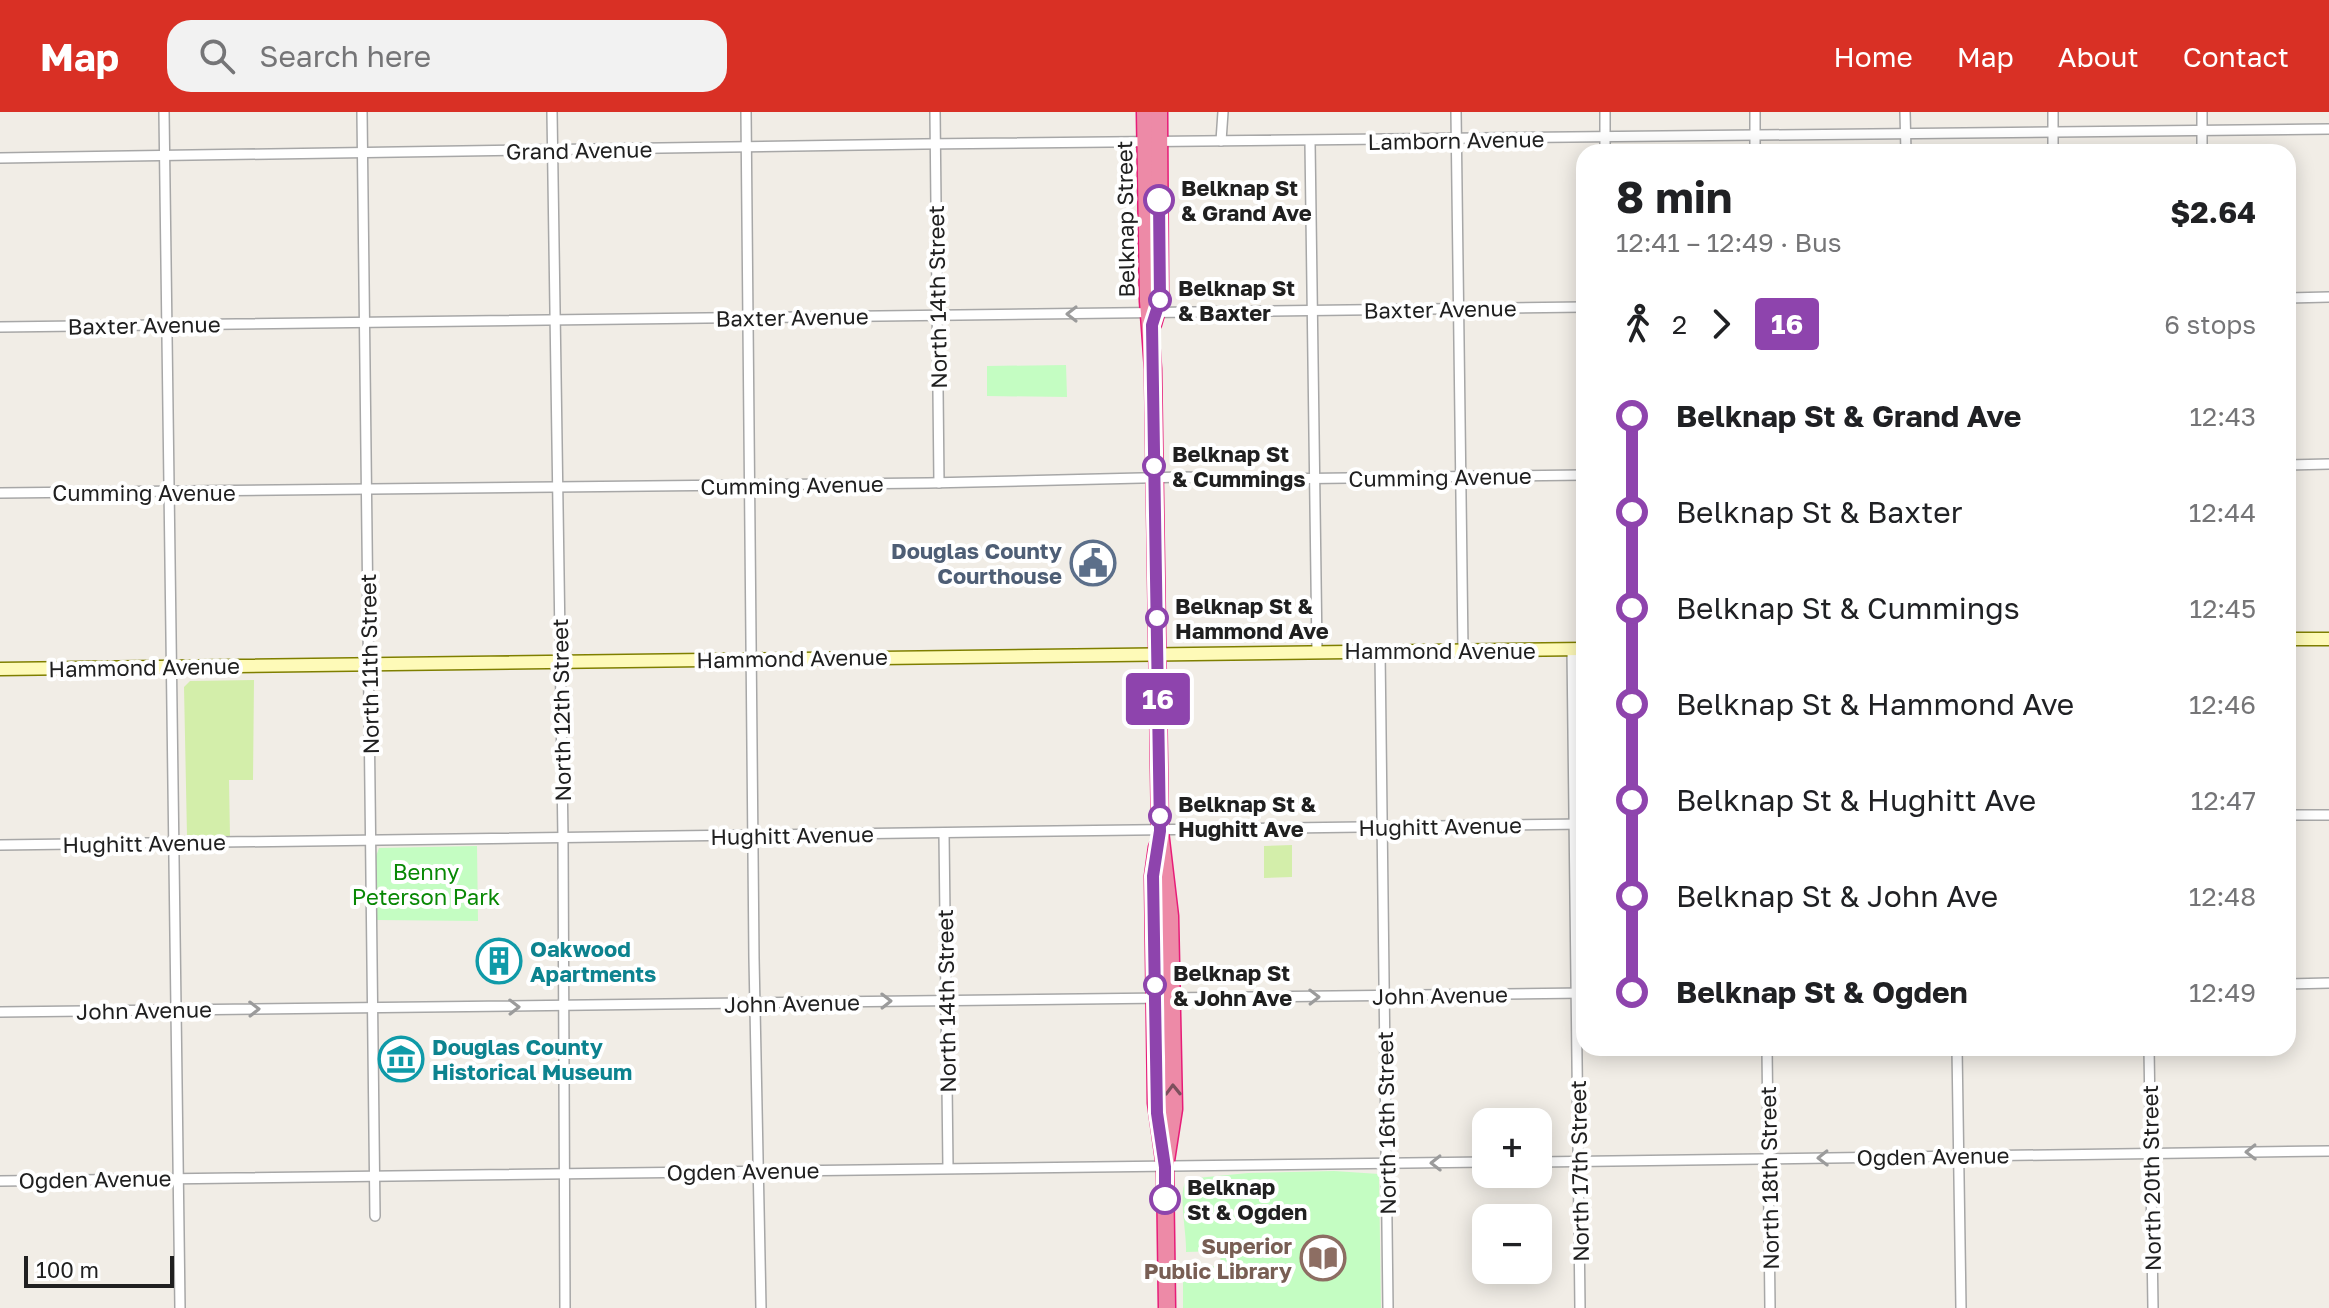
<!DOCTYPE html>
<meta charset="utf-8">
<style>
body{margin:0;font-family:"Golos Text",sans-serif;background:#f2f2f2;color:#202124;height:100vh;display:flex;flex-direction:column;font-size:30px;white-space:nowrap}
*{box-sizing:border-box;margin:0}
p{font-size:26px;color:#757577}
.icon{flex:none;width:44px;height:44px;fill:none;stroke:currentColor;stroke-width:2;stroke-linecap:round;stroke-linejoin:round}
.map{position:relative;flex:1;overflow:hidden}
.drawer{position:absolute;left:1576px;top:32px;width:720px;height:912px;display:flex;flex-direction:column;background:#fff;border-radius:24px;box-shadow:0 4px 20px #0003}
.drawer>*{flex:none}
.badge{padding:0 16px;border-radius:6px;font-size:28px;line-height:52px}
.fabs{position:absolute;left:1472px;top:996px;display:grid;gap:16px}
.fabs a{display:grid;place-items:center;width:80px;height:80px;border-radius:16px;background:#fff;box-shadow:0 4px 20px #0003;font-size:40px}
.scale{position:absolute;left:24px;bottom:20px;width:150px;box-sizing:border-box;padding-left:8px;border:4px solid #202020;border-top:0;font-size:22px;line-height:28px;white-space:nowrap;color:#202020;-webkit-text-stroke:6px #fff;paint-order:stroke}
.map>.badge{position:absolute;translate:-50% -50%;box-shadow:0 0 0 4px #fff}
.legs{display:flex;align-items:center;gap:12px;height:88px;padding:0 40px;font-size:26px}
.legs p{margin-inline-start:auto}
.summary{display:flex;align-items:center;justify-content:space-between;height:136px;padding:0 40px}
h1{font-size:44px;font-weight:700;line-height:60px}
ul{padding:0 40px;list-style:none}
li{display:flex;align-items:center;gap:28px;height:96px;font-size:30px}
li i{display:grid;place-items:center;width:12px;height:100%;margin:0 10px;background:currentColor}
li i::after{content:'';width:20px;height:20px;margin:-10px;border:6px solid;border-radius:50%;background:#fff}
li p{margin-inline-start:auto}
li:first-child i{background:linear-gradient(#0000 50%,currentColor 0)}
li:last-child i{background:linear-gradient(currentColor 50%,#0000 0)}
header{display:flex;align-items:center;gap:48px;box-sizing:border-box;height:112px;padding:0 40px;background:#d93025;color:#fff}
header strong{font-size:38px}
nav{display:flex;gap:44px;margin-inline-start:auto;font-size:28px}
.search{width:560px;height:72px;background:#f2f2f2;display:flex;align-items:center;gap:20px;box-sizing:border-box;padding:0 28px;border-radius:24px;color:#757577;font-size:30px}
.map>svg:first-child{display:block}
.grass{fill:#d3eeaa}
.park{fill:#c4fdc2}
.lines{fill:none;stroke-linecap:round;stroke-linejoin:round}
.street-casing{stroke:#a7a7a7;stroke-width:12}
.secondary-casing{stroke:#7f7f00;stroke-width:15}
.highway-casing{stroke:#e71c78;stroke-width:19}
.street{stroke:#fff;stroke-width:9}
.secondary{stroke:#fefab8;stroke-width:12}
.highway{stroke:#ed8aa7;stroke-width:16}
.oneway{stroke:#9b9b9b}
.oneway2{stroke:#7c505d}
.line-1-casing{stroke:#fff;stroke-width:18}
.line-1{stroke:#8e44ad;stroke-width:12}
.stop-1-dot{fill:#fff;stroke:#8e44ad;stroke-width:4}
.labels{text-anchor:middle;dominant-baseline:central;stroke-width:8;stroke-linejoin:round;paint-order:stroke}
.street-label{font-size:22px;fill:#202020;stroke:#fff}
.stop-label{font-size:22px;font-weight:bold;fill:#202020;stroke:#fff;text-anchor:start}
.service-label{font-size:22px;font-weight:bold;fill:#4e5e75;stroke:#fff;text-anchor:end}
.park-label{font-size:22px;fill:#088804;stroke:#fff}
.culture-label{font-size:22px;font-weight:bold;fill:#0d838f;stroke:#fff;text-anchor:start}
.education-label{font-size:22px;font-weight:bold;fill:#785e54;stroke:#fff;text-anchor:end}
</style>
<header>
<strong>Map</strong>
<div class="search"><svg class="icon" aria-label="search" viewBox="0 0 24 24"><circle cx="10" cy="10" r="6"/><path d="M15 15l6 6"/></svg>Search here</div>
<nav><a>Home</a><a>Map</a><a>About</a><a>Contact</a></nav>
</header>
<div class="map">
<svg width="2329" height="1196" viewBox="0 0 2329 1196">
<rect width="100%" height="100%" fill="#f1ede6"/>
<g class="grass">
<polygon points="254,568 253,668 229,668 230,725 187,724 184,575 190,569"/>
<polygon points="1292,733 1292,765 1264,766 1264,734"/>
</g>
<g class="park">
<polygon points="1066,253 1067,285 987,284 987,254"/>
<polygon points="477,734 478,809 377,808 375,747 379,736"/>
<path d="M1334,1059L1379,1062L1381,1196H1183V1155L1221,1154L1220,1139L1186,1140C1187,1120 1177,1079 1187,1067L1248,1061Z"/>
</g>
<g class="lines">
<g class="street-casing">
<g id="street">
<polyline points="164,0 180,1196"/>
<polyline points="362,0 375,1104"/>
<polyline points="552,0 563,726 565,1196"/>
<polyline points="746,0 754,846 761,1196"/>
<polyline points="935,0 939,371"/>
<polyline points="1456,0 1463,538"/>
<polyline points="1605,0 1605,40"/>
<polyline points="1755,0 1755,40"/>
<polyline points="1905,0 1906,40"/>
<polyline points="2053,0 2053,40"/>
<polyline points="2202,0 2202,40"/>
<polyline points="1221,29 1223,0"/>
<polyline points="1310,30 1317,539"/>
<polyline points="0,46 923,32 2329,17"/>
<polyline points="2288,186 2329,185"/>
<polyline points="0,215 1584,195"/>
<polyline points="2288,353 2329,352"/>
<polyline points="0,381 928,371 1183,365 1261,367 1584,363"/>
<polyline points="1572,537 1580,1196"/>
<polyline points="1380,539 1388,1196"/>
<polyline points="2288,703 2329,703"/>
<polyline points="944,721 948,1056"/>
<polyline points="0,733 1584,712"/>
<polyline points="2288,872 2329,871"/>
<polyline points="0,900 1584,881"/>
<polyline points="1767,936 1770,1196"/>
<polyline points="1957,936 1961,1196"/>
<polyline points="2149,936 2153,1196"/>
<polyline points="1538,1050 2329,1039"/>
<polyline points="0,1069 1486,1050"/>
</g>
</g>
<g class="secondary-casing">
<g id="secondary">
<polyline points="2288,527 2329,527"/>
<polyline points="0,557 1584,537"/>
</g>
</g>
<g class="highway-casing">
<g id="highway">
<polyline points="1145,0 1148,189 1153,257 1160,719 1170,804 1174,997 1165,1055"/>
<polyline points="1153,212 1160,188 1159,0"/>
<polyline points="1157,735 1153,764 1156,991 1165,1055 1167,1196"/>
</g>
</g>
<use href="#street" class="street"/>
<use href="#secondary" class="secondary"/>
<use href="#highway" class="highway"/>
</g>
<defs><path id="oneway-chevron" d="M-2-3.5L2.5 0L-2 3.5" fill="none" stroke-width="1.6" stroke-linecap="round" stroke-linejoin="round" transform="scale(2)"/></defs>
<g class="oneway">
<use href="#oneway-chevron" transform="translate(1072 202) rotate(180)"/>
<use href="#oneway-chevron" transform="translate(1314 885) rotate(-1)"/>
<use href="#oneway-chevron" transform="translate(886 889) rotate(-1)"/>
<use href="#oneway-chevron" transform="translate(514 895) rotate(-1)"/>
<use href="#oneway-chevron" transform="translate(254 897) rotate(-1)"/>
<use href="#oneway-chevron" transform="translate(2251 1040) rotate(179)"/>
<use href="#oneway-chevron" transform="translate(1823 1046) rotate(179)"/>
<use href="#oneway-chevron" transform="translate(1436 1051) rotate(179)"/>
</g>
<use class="oneway2" href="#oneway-chevron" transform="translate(1173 978) rotate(-91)"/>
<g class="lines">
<g class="line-1-casing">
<polyline id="line-1" points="1159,88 1160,188 1152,213 1160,719 1153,764 1155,888 1157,1001 1165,1055 1165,1087"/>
</g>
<use href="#line-1" class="line-1"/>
</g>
<defs>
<g id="civic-ring" transform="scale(2.3)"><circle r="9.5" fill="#fff" stroke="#5c6f8a" stroke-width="1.5"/><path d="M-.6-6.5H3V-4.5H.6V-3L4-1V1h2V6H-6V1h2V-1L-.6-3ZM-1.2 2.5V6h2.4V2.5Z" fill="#5c6f8a"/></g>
<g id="building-ring" transform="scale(2.3)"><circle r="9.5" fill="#fff" stroke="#0f9aa8" stroke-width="1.5"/><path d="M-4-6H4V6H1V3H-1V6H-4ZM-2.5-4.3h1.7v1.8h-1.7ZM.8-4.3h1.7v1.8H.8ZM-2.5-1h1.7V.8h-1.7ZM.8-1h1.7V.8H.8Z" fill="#0f9aa8"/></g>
<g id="museum-ring" transform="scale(2.3)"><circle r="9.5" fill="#fff" stroke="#0f9aa8" stroke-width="1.5"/><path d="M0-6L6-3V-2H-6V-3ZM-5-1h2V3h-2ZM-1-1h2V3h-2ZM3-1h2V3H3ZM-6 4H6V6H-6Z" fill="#0f9aa8"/></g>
<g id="library-ring" transform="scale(2.3)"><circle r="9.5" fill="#fff" stroke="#8d6e63" stroke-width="1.5"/><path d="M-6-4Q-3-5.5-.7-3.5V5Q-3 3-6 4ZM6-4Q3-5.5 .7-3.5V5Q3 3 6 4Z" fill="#8d6e63"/></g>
</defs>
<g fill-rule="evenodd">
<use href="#civic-ring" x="1093" y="451"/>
<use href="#building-ring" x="499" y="849"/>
<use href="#museum-ring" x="401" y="947"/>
<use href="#library-ring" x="1323" y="1146"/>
</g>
<g class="stop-1-dot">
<circle cx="1159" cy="88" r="14"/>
<circle cx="1160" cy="188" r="10"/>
<circle cx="1154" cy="354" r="10"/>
<circle cx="1157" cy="506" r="10"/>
<circle cx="1160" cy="704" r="10"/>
<circle cx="1155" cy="873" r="10"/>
<circle cx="1165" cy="1087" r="14"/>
</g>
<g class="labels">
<g class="street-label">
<text transform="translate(1456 28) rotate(-1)">Lamborn Avenue</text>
<text transform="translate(579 38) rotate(-1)">Grand Avenue</text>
<text transform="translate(1125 107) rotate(-91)">Belknap Street</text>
<text transform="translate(937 185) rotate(-91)">North 14th Street</text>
<text transform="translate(1440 197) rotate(-1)">Baxter Avenue</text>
<text transform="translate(792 205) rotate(-1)">Baxter Avenue</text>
<text transform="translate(144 213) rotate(-1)">Baxter Avenue</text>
<text transform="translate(1440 365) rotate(-1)">Cumming Avenue</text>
<text transform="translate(792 373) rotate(-1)">Cumming Avenue</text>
<text x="144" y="380">Cumming Avenue</text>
<text x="1440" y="538">Hammond Avenue</text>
<text transform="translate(792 546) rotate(-1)">Hammond Avenue</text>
<text transform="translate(369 552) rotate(-91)">North 11th Street</text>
<text transform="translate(144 555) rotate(-1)">Hammond Avenue</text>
<text transform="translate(561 598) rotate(-91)">North 12th Street</text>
<text transform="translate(1440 714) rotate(-1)">Hughitt Avenue</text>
<text transform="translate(792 723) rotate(-1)">Hughitt Avenue</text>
<text transform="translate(144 731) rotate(-1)">Hughitt Avenue</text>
<text transform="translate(1440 883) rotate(-1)">John Avenue</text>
<text transform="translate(946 889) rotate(-91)">North 14th Street</text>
<text transform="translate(792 891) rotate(-1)">John Avenue</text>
<text transform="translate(144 898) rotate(-1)">John Avenue</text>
<text transform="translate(1386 1011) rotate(-91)">North 16th Street</text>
<text transform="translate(1933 1044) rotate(-1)">Ogden Avenue</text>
<text transform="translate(743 1059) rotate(-1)">Ogden Avenue</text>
<text transform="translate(1579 1059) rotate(-91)">North 17th Street</text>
<text transform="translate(1769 1066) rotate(-91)">North 18th Street</text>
<text transform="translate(2151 1066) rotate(-91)">North 20th Street</text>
<text transform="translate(95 1067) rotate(-1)">Ogden Avenue</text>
</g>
<g class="stop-label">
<text x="1181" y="75">Belknap St<tspan x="1181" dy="25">&amp; Grand Ave</tspan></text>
<text x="1178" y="175">Belknap St<tspan x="1178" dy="25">&amp; Baxter</tspan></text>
<text x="1172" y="341">Belknap St<tspan x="1172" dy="25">&amp; Cummings</tspan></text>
<text x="1175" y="493">Belknap St &amp;<tspan x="1175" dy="25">Hammond Ave</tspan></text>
<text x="1178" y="691">Belknap St &amp;<tspan x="1178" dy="25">Hughitt Ave</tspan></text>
<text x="1173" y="860">Belknap St<tspan x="1173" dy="25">&amp; John Ave</tspan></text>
<text x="1187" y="1074">Belknap<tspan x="1187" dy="25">St &amp; Ogden</tspan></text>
</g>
<g class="service-label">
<text x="1062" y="438">Douglas County<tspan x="1062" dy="25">Courthouse</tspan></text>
</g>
<g class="park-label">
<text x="426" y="759">Benny<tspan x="426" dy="25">Peterson Park</tspan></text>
</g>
<g class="culture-label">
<text x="530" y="836">Oakwood<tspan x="530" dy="25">Apartments</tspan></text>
<text x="432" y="934">Douglas County<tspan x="432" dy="25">Historical Museum</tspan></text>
</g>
<g class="education-label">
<text x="1292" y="1133">Superior<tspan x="1292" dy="25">Public Library</tspan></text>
</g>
</g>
</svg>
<div class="fabs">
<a>+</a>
<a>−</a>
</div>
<div class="scale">100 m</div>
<b class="badge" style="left:1158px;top:587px;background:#8e44ad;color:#fff">16</b>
<section class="drawer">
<div class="summary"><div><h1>8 min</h1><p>12:41 – 12:49 · Bus</p></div><b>$2.64</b></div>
<div class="legs"><svg class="icon" aria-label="walk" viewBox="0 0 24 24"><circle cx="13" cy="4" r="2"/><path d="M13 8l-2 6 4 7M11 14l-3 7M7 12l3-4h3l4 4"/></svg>2<svg class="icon" aria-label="forward" viewBox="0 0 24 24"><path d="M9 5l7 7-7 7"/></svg><b class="badge" style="background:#8e44ad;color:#fff">16</b><p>6 stops</p></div>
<ul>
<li><i style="color:#8e44ad"></i><b>Belknap St &amp; Grand Ave</b><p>12:43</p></li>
<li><i style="color:#8e44ad"></i><span>Belknap St &amp; Baxter</span><p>12:44</p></li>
<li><i style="color:#8e44ad"></i><span>Belknap St &amp; Cummings</span><p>12:45</p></li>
<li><i style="color:#8e44ad"></i><span>Belknap St &amp; Hammond Ave</span><p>12:46</p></li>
<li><i style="color:#8e44ad"></i><span>Belknap St &amp; Hughitt Ave</span><p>12:47</p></li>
<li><i style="color:#8e44ad"></i><span>Belknap St &amp; John Ave</span><p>12:48</p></li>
<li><i style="color:#8e44ad"></i><b>Belknap St &amp; Ogden</b><p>12:49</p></li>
</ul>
</section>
</div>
